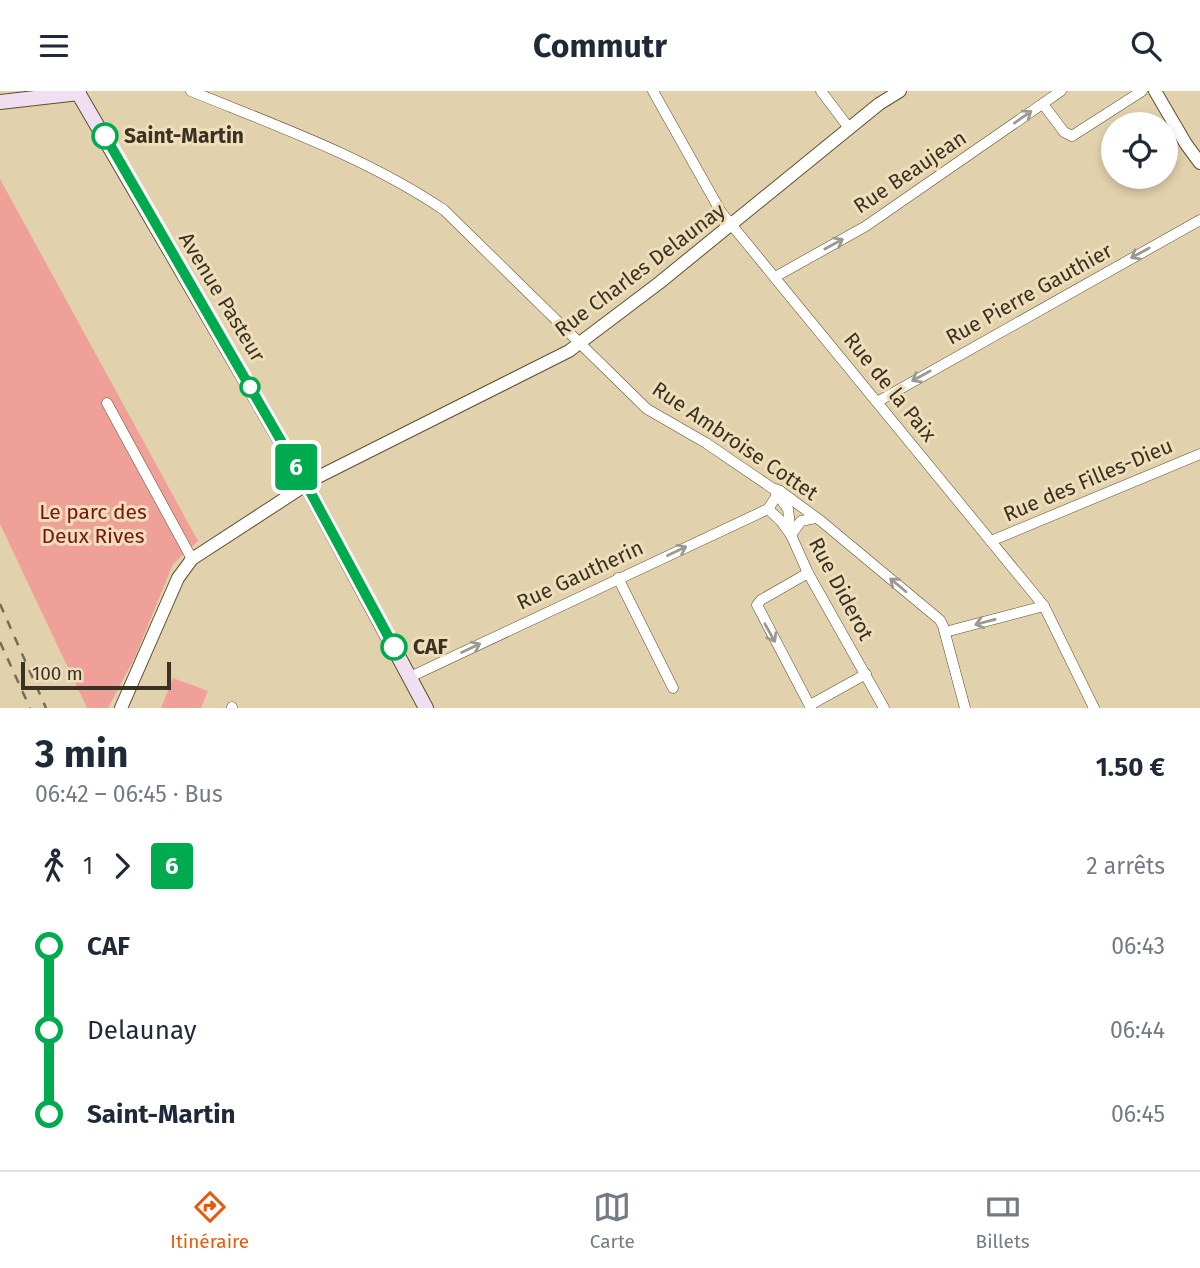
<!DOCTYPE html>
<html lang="fr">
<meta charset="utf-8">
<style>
body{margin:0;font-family:"Fira Sans",sans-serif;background:#f2f2f3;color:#1f2937;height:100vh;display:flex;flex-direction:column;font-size:26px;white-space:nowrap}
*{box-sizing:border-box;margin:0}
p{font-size:23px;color:#747a83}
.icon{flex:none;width:38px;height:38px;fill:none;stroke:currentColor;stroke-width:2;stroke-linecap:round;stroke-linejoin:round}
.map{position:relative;height:617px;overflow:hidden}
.sheet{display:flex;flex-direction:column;background:#fff;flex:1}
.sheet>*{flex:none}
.badge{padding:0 14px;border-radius:5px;font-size:24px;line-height:46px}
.fabs{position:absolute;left:1101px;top:21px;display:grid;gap:14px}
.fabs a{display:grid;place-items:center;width:77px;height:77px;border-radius:50%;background:#fff;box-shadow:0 4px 10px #0003;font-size:35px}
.scale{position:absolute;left:21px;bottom:18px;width:150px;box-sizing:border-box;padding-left:7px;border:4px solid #393224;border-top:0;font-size:19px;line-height:24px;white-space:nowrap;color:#393224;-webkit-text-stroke:5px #efdeb9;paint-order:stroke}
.map>.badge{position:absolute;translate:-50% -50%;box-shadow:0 0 0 4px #fff}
.legs{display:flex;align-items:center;gap:10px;height:77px;padding:0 35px;font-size:23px}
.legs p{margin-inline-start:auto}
.summary{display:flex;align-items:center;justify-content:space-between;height:119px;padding:0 35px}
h1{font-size:38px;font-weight:700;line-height:52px}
ul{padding:0 35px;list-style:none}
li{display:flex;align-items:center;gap:24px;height:84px;font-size:26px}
li i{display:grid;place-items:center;width:10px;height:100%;margin:0 9px;background:currentColor}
li i::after{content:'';width:18px;height:18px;margin:-9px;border:5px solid;border-radius:50%;background:#fff}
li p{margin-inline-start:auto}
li:first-child i{background:linear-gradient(#0000 50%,currentColor 0)}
li:last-child i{background:linear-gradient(currentColor 50%,#0000 0)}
header{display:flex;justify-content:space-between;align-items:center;height:91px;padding:0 35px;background:#fff;font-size:32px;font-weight:700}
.tabs{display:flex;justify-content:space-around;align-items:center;height:98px;border-top:2px solid #e0e1e3;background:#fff;font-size:19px;color:#747a83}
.tabs a{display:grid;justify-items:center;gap:4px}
.tabs .current{color:#ea580c}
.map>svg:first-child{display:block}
.green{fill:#efa199}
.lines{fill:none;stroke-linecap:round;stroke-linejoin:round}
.minor-casing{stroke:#5e4f2f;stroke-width:11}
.tertiary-casing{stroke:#5e4f2f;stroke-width:14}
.secondary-casing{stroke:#5e4f2f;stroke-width:16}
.minor{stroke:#fff;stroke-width:10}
.tertiary{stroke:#fff;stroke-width:12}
.secondary{stroke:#f0dff1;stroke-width:14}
.rail{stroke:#776c56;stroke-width:2.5;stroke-dasharray:9 9;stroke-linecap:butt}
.oneway{stroke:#9c9892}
.line-1-casing{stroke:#fff;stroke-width:16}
.line-1{stroke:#00aa4e;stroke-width:10}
.stop-1-dot{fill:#fff;stroke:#00aa4e;stroke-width:3.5}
.labels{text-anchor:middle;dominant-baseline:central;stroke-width:6;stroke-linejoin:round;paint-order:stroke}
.stop-label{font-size:21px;font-weight:bold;fill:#393224;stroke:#efdeb9;text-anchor:start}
.street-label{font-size:21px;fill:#393224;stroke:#efdeb9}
.park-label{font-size:21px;fill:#761416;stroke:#efdeb9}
</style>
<header><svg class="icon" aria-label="menu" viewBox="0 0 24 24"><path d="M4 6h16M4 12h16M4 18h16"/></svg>Commutr<svg class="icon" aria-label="search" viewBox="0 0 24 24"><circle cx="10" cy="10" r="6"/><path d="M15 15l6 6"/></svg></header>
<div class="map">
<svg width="1200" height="617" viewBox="0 0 1200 617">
<rect width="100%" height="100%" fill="#e2d1ad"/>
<g class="green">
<polygon points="0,88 198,450 173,473 135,566 108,617 87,617 0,433"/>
<polygon points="173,587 208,600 201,617 161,617"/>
</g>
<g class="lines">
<g class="minor-casing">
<g id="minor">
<path d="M191,0C277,35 367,67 444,119L647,318L706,352L772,397L780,400L821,430L940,529L943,535L965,617"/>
<polyline points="653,0 721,121 1044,515 1094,617"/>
<polyline points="821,0 849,37"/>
<polyline points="1043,13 1064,41 1072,45 1142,0"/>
<polyline points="775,186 866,135 1061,0"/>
<polyline points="877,311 1200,129"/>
<polyline points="107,312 192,468"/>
<polyline points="775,400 788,418 791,444 808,482 884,617"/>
<polyline points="768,418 781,430 791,444"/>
<polyline points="791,444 801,430 815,427"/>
<polyline points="991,450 1200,363"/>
<polyline points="808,482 761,509 757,514 811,617"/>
<polyline points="618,487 673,597"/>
<polyline points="945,541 1044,515"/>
<polyline points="410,586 768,418 780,400"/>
<polyline points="810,614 866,583"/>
<polyline points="232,617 232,616"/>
</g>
</g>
<g class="tertiary-casing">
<g id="tertiary">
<polyline points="1155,0 1186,53 1200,72"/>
<polyline points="121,617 178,487 192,468 318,386 569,260 659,192 879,13 900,0"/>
</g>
</g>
<g class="secondary-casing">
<g id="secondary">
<polyline points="77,0 306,393 426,617"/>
<polyline points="0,11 79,2"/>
</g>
</g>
<use href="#minor" class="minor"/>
<use href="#tertiary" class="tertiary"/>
<use href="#secondary" class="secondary"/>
<g class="rail">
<polyline points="0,513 46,617"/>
<polyline points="0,551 30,617"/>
</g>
</g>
<defs><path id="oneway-shaft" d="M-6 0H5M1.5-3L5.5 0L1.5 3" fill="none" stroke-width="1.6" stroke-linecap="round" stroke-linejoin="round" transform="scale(1.75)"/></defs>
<g class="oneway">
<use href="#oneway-shaft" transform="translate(1023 26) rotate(-35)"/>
<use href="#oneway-shaft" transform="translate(834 153) rotate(-29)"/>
<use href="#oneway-shaft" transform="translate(1140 162) rotate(151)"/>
<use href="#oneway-shaft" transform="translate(921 285) rotate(151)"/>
<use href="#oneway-shaft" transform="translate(677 460) rotate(-25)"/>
<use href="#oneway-shaft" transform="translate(898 494) rotate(-140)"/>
<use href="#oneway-shaft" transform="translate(985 531) rotate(165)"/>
<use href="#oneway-shaft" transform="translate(770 542) rotate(61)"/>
<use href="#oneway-shaft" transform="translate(471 557) rotate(-25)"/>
</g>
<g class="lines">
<g class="line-1-casing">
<polyline id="line-1" points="105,45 306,393 394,556"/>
</g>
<use href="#line-1" class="line-1"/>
</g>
<g class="stop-1-dot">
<circle cx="105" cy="45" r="12"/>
<circle cx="250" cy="296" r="9"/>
<circle cx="394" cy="556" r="12"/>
</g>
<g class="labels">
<g class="stop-label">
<text x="124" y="45">Saint-Martin</text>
<text x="413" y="556">CAF</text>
</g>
<g class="street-label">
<text transform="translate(910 81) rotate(-34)">Rue Beaujean</text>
<text transform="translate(640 179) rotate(-37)">Rue Charles Delaunay</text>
<text transform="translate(1029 203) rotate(-29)">Rue Pierre Gauthier</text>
<text transform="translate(222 206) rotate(59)">Avenue Pasteur</text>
<text transform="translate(890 296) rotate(51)">Rue de la Paix</text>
<text transform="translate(735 350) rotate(34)">Rue Ambroise Cottet</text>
<text transform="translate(1088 389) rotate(-23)">Rue des Filles-Dieu</text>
<text transform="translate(580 484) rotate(-25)">Rue Gautherin</text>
<text transform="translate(841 498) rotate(62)">Rue Diderot</text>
</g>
<g class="park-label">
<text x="93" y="421">Le parc des<tspan x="93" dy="24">Deux Rives</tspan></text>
</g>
</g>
</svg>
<div class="fabs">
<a><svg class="icon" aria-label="locate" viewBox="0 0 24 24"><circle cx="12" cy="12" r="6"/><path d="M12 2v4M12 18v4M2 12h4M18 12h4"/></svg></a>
</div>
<div class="scale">100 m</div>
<b class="badge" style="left:296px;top:376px;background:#00aa4e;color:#fff">6</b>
</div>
<section class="sheet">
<div class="summary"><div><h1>3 min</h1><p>06:42 – 06:45 · Bus</p></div><b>1.50 €</b></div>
<div class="legs"><svg class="icon" aria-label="walk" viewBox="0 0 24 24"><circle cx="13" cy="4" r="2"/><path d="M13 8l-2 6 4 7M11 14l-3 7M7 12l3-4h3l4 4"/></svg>1<svg class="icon" aria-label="forward" viewBox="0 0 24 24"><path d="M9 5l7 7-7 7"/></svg><b class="badge" style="background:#00aa4e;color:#fff">6</b><p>2 arrêts</p></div>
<ul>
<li><i style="color:#00aa4e"></i><b>CAF</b><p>06:43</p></li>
<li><i style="color:#00aa4e"></i><span>Delaunay</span><p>06:44</p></li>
<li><i style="color:#00aa4e"></i><b>Saint-Martin</b><p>06:45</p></li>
</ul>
</section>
<nav class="tabs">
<a class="current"><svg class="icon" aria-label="directions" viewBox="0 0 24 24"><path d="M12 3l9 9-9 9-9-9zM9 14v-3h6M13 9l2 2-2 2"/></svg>Itinéraire</a>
<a><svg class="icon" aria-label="map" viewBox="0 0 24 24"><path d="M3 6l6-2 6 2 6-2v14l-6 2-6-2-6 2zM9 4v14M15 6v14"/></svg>Carte</a>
<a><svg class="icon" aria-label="tickets" viewBox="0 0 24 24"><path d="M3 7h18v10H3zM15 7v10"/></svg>Billets</a>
</nav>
